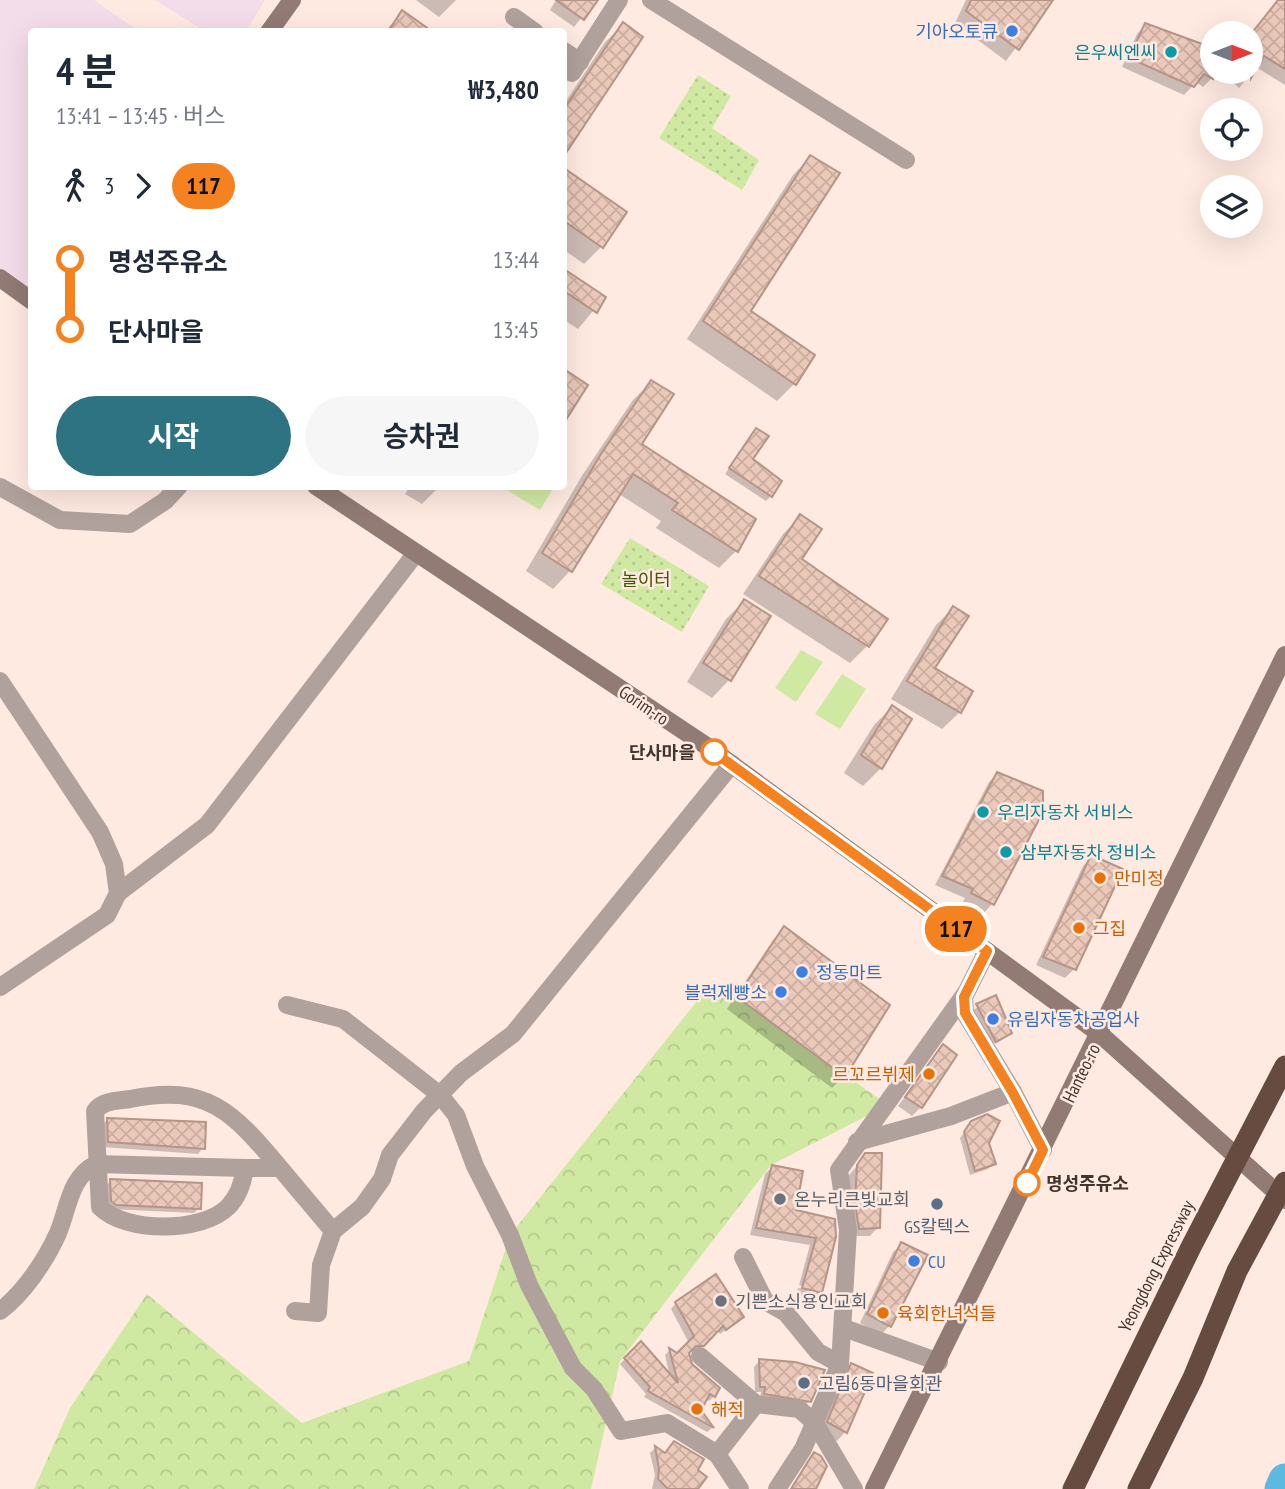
<!DOCTYPE html>
<html lang="ko">
<meta charset="utf-8">
<style>
body{margin:0;font-family:"PT Sans Narrow","Noto Sans KR",sans-serif;background:#f6f6f7;color:#1f2937;height:100vh;display:flex;flex-direction:column;font-size:26px;white-space:nowrap}
*{box-sizing:border-box;margin:0}
p{font-size:23px;color:#747a83}
.icon{flex:none;width:38px;height:38px;fill:none;stroke:currentColor;stroke-width:2;stroke-linecap:round;stroke-linejoin:round}
.map{position:relative;flex:1;overflow:hidden}
.drawer{position:absolute;left:28px;top:28px;width:539px;height:462px;display:flex;flex-direction:column;background:#fff;border-radius:7px;box-shadow:0 7px 28px #0002}
.drawer>*{flex:none}
.badge{padding:0 14px;border-radius:23px;font-size:24px;line-height:46px}
.needle{width:46px;rotate:90deg}
.buttons{position:absolute;left:1200px;top:21px;display:grid;gap:14px}
.buttons a{display:grid;place-items:center;width:63px;height:63px;border-radius:50%;background:#fff;box-shadow:0 7px 28px #0002;font-size:35px}
.map>.badge{position:absolute;translate:-50% -50%;box-shadow:0 0 0 4px #fff}
.legs{display:flex;align-items:center;gap:10px;height:77px;padding:0 28px;font-size:23px}
.legs p{margin-inline-start:auto}
.head{display:flex;align-items:center;justify-content:space-between;height:119px;padding:0 28px}
h1{font-size:38px;font-weight:700;line-height:52px}
.button{display:flex;gap:14px;margin-top:auto;padding:14px 28px}
.button a{flex:1;height:80px;border-radius:42px;background:#2e7382;color:#fff;font-size:28px;font-weight:700;line-height:80px;text-align:center}
.button a+a{background:#f6f6f7;color:#1f2937}
ul{padding:0 28px;list-style:none}
li{display:flex;align-items:center;gap:24px;height:70px;font-size:26px}
li i{display:grid;place-items:center;width:10px;height:100%;margin:0 9px;background:currentColor}
li i::after{content:'';width:18px;height:18px;margin:-9px;border:5px solid;border-radius:50%;background:#fff}
li p{margin-inline-start:auto}
li:first-child i{background:linear-gradient(#0000 50%,currentColor 0)}
li:last-child i{background:linear-gradient(currentColor 50%,#0000 0)}
.map>svg:first-child{display:block}
.education{fill:#f4ddeb}
.forest{fill:url(#forest-crowns)}
.park{fill:url(#park-dots)}
.garden{fill:#d0e9a2}
.shadow{fill:#0003}
.lines{fill:none;stroke-linecap:round;stroke-linejoin:round}
.river{stroke:#5cb9e0;stroke-width:33}
.building{fill:url(#building-cross-hatch);stroke:#b59587;stroke-width:2}
.street{stroke:#b0a19c;stroke-width:18}
.secondary{stroke:#917b74;stroke-width:18}
.highway{stroke:#674a40;stroke-width:21}
.line-1-casing{stroke:#fff;stroke-width:16}
.line-1{stroke:#f58220;stroke-width:10}
.shop-dot{fill:#3f7fe0;stroke:#ffeae1;stroke-width:2.5}
.culture-dot{fill:#0f9aa8;stroke:#ffeae1;stroke-width:2.5}
.stop-1-dot{fill:#fff;stroke:#f58220;stroke-width:3.5}
.food-dot{fill:#e8710a;stroke:#ffeae1;stroke-width:2.5}
.worship-dot{fill:#6b7280;stroke:#ffeae1;stroke-width:2.5}
.service-dot{fill:#5c6f8a;stroke:#ffeae1;stroke-width:2.5}
.labels{text-anchor:middle;dominant-baseline:central;stroke-width:5;stroke-linejoin:round;paint-order:stroke}
.shop-label{font-size:18px;fill:#366cbe;stroke:#ffeae1;text-anchor:start}
.culture-label{font-size:18px;fill:#0d838f;stroke:#ffeae1;text-anchor:start}
.park-label{font-size:18px;fill:#435800;stroke:#ffeae1}
.street-label{font-size:18px;fill:#42342f;stroke:#ffeae1}
.stop-label{font-size:18px;font-weight:bold;fill:#42342f;stroke:#ffeae1;text-anchor:end}
.food-label{font-size:18px;fill:#c56008;stroke:#ffeae1;text-anchor:start}
.worship-label{font-size:18px;fill:#5b616d;stroke:#ffeae1;text-anchor:start}
.service-label{font-size:18px;fill:#4e5e75;stroke:#ffeae1}
</style>
<div class="map">
<svg width="1285" height="1489" viewBox="0 0 1285 1489">
<defs>
<pattern id="forest-crowns" width="20" height="18" patternUnits="userSpaceOnUse" patternTransform="scale(1.75)"><rect width="20" height="18" fill="#d0e9a2"/><path d="M2 6a3 3 0 1 1 6 0M12 15a3 3 0 1 1 6 0" fill="none" stroke="#b4c88c"/></pattern>
<pattern id="park-dots" width="8" height="8" patternUnits="userSpaceOnUse" patternTransform="scale(1.75)"><rect width="8" height="8" fill="#d0e9a2"/><path d="M2 2h.1M6 6h.1" fill="none" stroke="#b4c88c" stroke-width="1.8" stroke-linecap="round"/></pattern>
<pattern id="building-cross-hatch" width="8" height="8" patternUnits="userSpaceOnUse" patternTransform="scale(1.75)"><rect width="8" height="8" fill="#ebc9ba"/><path d="M0 0l8 8M0 8l8-8" fill="none" stroke="#cbada0"/></pattern>
</defs>
<rect width="100%" height="100%" fill="#ffeae1"/>
<g class="education">
<polygon points="0,0 94,0 139,31 32,32 31,301 0,278"/>
<polygon points="155,0 265,0 246,31 206,32"/>
</g>
<polygon class="forest" points="713,981 888,1105 771,1165 620,1361 591,1489 34,1489 70,1408 147,1294 302,1423 469,1361 510,1235"/>
<g class="park">
<polygon points="698,75 731,96 712,128 759,160 742,190 659,138"/>
<polygon points="630,538 709,586 682,632 601,584"/>
</g>
<g class="garden">
<polygon points="502,487 554,486 554,487 540,510"/>
<polygon points="801,650 823,662 796,702 775,688"/>
<polygon points="842,674 866,689 840,729 815,714"/>
</g>
<g class="shadow">
<polygon points="416,0 456,0 439,17"/>
<polygon points="556,0 595,0 574,27 550,10"/>
<polygon points="966,0 1051,0 1006,61 955,23"/>
<polygon points="1281,0 1285,3 1285,85 1256,67 1239,88 1222,72 1251,72 1250,33"/>
<polygon points="403,12 430,32 384,32"/>
<polygon points="623,25 641,38 564,153 564,104 605,42"/>
<polygon points="1145,25 1215,72 1212,78 1203,87 1196,82 1184,95 1122,67 1137,34"/>
<polygon points="810,157 749,312 795,383 777,401 687,339 793,175"/>
<polygon points="564,170 625,213 602,246 584,264 564,250"/>
<polygon points="564,271 604,298 578,329 564,320"/>
<polygon points="651,382 640,444 736,551 719,568 656,528 661,521 619,494 570,571 553,589 526,571 583,474 633,400"/>
<polygon points="751,436 750,459 771,496 766,501 725,474"/>
<polygon points="410,486 440,486 422,504 405,494"/>
<polygon points="800,517 800,559 867,646 850,663 743,594 783,534"/>
<polygon points="744,601 768,617 729,680 712,698 687,682 726,619"/>
<polygon points="953,608 933,668 960,712 942,729 891,699 936,625"/>
<polygon points="892,707 910,719 881,768 863,786 844,773 874,725"/>
<polygon points="997,774 1041,811 992,904 984,913 963,902 965,898 935,885 989,782"/>
<polygon points="1092,857 1074,969 1065,978 1036,965 1083,866"/>
<polygon points="784,929 888,1006 844,1076 832,1088 727,1009 773,940"/>
<polygon points="995,998 1010,1032 990,1046 971,1011"/>
<polygon points="943,1046 921,1107 912,1116 898,1106"/>
<polygon points="107,1120 203,1148 198,1154 103,1147 102,1125"/>
<polygon points="972,1122 987,1143 994,1163 988,1169 970,1175 960,1138"/>
<polygon points="866,1155 878,1227 870,1236 851,1236 847,1213 849,1175"/>
<polygon points="772,1167 794,1211 834,1237 820,1292 813,1299 796,1295 798,1288 818,1293 818,1290 799,1285 810,1245 750,1235 765,1174"/>
<polygon points="111,1181 199,1208 194,1213 110,1209 106,1207 105,1186"/>
<polygon points="902,1244 926,1255 889,1326 881,1335 860,1323 893,1252"/>
<polygon points="676,1303 736,1322 720,1334 717,1330 697,1351 687,1353 691,1365 714,1396 709,1401 705,1399 699,1410 712,1428 707,1432 644,1397 646,1394 620,1364 641,1343 670,1377 665,1355 670,1350 677,1355 689,1343 671,1309"/>
<polygon points="759,1361 810,1401 804,1406 760,1399 761,1392 755,1392 754,1367"/>
<polygon points="852,1365 870,1374 845,1432 837,1441 820,1431 843,1374"/>
<polygon points="655,1448 696,1470 696,1489 652,1489 655,1475 650,1453"/>
<polygon points="814,1454 814,1489 790,1489 807,1461"/>
</g>
<g class="lines">
<polyline class="river" points="1281,1489 1285,1480"/>
</g>
<g class="building">
<polygon points="556,0 598,0 584,20"/>
<polygon points="971,0 1053,0 1019,50 966,11"/>
<polygon points="1278,0 1285,0 1285,69 1264,56 1251,78 1251,34"/>
<polygon points="402,10 433,32 388,32"/>
<polygon points="623,22 643,37 564,156 564,109"/>
<polygon points="1145,23 1213,48 1213,79 1204,74 1194,87 1129,58"/>
<polygon points="810,155 840,173 751,311 815,355 796,385 703,321"/>
<polygon points="564,168 627,212 603,248 564,221"/>
<polygon points="564,269 606,297 597,313 564,291"/>
<polygon points="564,369 588,385 564,423"/>
<polygon points="651,380 674,394 642,444 756,519 738,552 672,510 678,503 633,474 572,572 542,553 601,454"/>
<polygon points="756,428 769,436 753,459 782,481 772,497 729,468"/>
<polygon points="800,514 822,529 802,559 888,619 869,647 759,576"/>
<polygon points="744,599 771,616 731,681 703,663"/>
<polygon points="953,606 969,616 935,668 973,691 961,713 907,681"/>
<polygon points="892,705 912,719 882,769 861,755"/>
<polygon points="997,772 1043,791 1043,812 994,905 971,893 973,889 942,876"/>
<polygon points="1091,855 1123,869 1076,970 1043,957"/>
<polygon points="784,926 890,1005 845,1077 737,997"/>
<polygon points="996,995 1012,1033 996,1042 976,1004"/>
<polygon points="943,1044 957,1055 922,1108 905,1097"/>
<polygon points="987,1114 1000,1121 989,1143 996,1164 975,1171 964,1132 971,1121"/>
<polygon points="107,1118 206,1122 205,1149 108,1142"/>
<polygon points="865,1153 882,1153 880,1228 859,1229 855,1203 857,1165"/>
<polygon points="772,1165 803,1171 796,1210 835,1219 836,1237 822,1293 802,1288 816,1238 756,1228"/>
<polygon points="110,1179 202,1183 201,1209 116,1205 111,1201"/>
<polygon points="901,1242 928,1255 891,1327 867,1314"/>
<polygon points="716,1274 744,1317 726,1330 723,1326 704,1346 696,1346 689,1353 692,1364 720,1388 715,1397 710,1394 701,1410 714,1428 648,1391 650,1387 624,1358 641,1341 678,1383 669,1348 677,1353 694,1336 675,1302"/>
<polygon points="759,1359 795,1362 825,1370 811,1402 764,1394 765,1387 760,1387"/>
<polygon points="851,1363 873,1373 847,1433 827,1422"/>
<polygon points="674,1441 704,1459 698,1470 707,1477 698,1489 668,1489 658,1479 659,1469 655,1446 665,1453"/>
<polygon points="814,1452 821,1456 827,1466 816,1489 791,1489"/>
</g>
<g class="lines">
<g class="street">
<polyline points="651,0 906,160"/>
<polyline points="514,17 535,32"/>
<polyline points="564,51 580,62"/>
<polyline points="572,73 619,0"/>
<polyline points="0,487 60,520 130,524 165,501 179,486"/>
<polyline points="0,681 100,832 114,864 118,893 107,915 0,987"/>
<polyline points="118,893 207,825 416,553"/>
<polyline points="987,951 964,997 965,1013 1013,1092 1043,1150"/>
<polyline points="287,1005 343,1019 440,1095 456,1115 475,1166 510,1235 529,1285 573,1368 594,1389 621,1431 667,1423 717,1454"/>
<polyline points="857,1142 951,1116 1013,1092"/>
<path d="M280,1168C233,1112 207,1083 130,1099C118,1101 103,1100 95,1111L100,1207C125,1233 202,1233 228,1207C238,1197 243,1182 245,1168H280L333,1231"/>
<polyline points="743,1257 765,1301 786,1313 818,1352 840,1364"/>
<path d="M0,1311C24,1293 46,1260 58,1233C69,1207 69,1178 96,1164L245,1168"/>
<polyline points="295,1311 318,1313 321,1265 333,1231 362,1207 382,1179 390,1155 424,1111 461,1073 513,1034 732,764"/>
<polyline points="844,1328 939,1362"/>
<polyline points="700,1356 756,1404 799,1409 815,1423 854,1489"/>
<polyline points="740,1489 717,1454 756,1404"/>
<polyline points="777,1489 803,1449 840,1364 848,1230 839,1170 965,994"/>
</g>
<g class="secondary">
<polyline points="269,32 292,0"/>
<polyline points="0,278 32,301"/>
<polyline points="316,486 708,747 1100,1034 1285,1200"/>
<polyline points="874,1489 1285,655"/>
</g>
<g class="highway">
<polyline points="1073,1489 1191,1247 1285,1066"/>
<polyline points="1138,1489 1193,1378 1237,1271 1285,1182"/>
</g>
</g>
<g class="lines">
<g class="line-1-casing">
<polyline id="line-1" points="714,752 987,951 964,997 965,1013 1013,1093 1043,1150 1027,1183"/>
</g>
<use href="#line-1" class="line-1"/>
</g>
<g class="shop-dot">
<circle cx="1012" cy="31" r="7"/>
<circle cx="802" cy="972" r="7"/>
<circle cx="781" cy="992" r="7"/>
<circle cx="993" cy="1019" r="7"/>
<circle cx="914" cy="1261" r="7"/>
</g>
<g class="culture-dot">
<circle cx="1171" cy="52" r="7"/>
<circle cx="983" cy="812" r="7"/>
<circle cx="1006" cy="852" r="7"/>
</g>
<g class="stop-1-dot">
<circle cx="714" cy="752" r="12"/>
<circle cx="1027" cy="1183" r="12"/>
</g>
<g class="food-dot">
<circle cx="1100" cy="878" r="7"/>
<circle cx="1079" cy="928" r="7"/>
<circle cx="929" cy="1074" r="7"/>
<circle cx="883" cy="1313" r="7"/>
<circle cx="697" cy="1409" r="7"/>
</g>
<g class="worship-dot">
<circle cx="780" cy="1199" r="7"/>
<circle cx="721" cy="1301" r="7"/>
</g>
<g class="service-dot">
<circle cx="937" cy="1204" r="7"/>
<circle cx="804" cy="1383" r="7"/>
</g>
<g class="labels">
<g class="shop-label">
<text x="998" y="31" text-anchor="end">기아오토큐</text>
<text x="816" y="972">정동마트</text>
<text x="767" y="992" text-anchor="end">블럭제빵소</text>
<text x="1007" y="1019">유림자동차공업사</text>
<text x="928" y="1261">CU</text>
</g>
<g class="culture-label">
<text x="1157" y="52" text-anchor="end">은우씨엔씨</text>
<text x="997" y="812">우리자동차 서비스</text>
<text x="1020" y="852">삼부자동차 정비소</text>
</g>
<g class="park-label">
<text x="646" y="579">놀이터</text>
</g>
<g class="street-label">
<text transform="translate(644 705) rotate(34)">Gorim-ro</text>
<text transform="translate(1081 1073) rotate(-64)">Hanteo-ro</text>
<text transform="translate(1156 1266) rotate(-63)">Yeongdong Expressway</text>
</g>
<g class="stop-label">
<text x="695" y="752">단사마을</text>
<text x="1046" y="1183" text-anchor="start">명성주유소</text>
</g>
<g class="food-label">
<text x="1114" y="878">만미정</text>
<text x="1093" y="928">그집</text>
<text x="915" y="1074" text-anchor="end">르꼬르뷔제</text>
<text x="897" y="1313">육회한녀석들</text>
<text x="711" y="1409">해적</text>
</g>
<g class="worship-label">
<text x="794" y="1199">온누리큰빛교회</text>
<text x="735" y="1301">기쁜소식용인교회</text>
</g>
<g class="service-label">
<text x="937" y="1226">GS칼텍스</text>
<text x="818" y="1383" text-anchor="start">고림6동마을회관</text>
</g>
</g>
</svg>
<div class="buttons">
<a><svg class="needle" viewBox="-14 -14 28 28"><path d="M0-13l5 13h-10z" fill="#e53935"/><path d="M0 13l5-13h-10z" fill="#747a83"/></svg></a>
<a><svg class="icon" aria-label="locate" viewBox="0 0 24 24"><circle cx="12" cy="12" r="6"/><path d="M12 2v4M12 18v4M2 12h4M18 12h4"/></svg></a>
<a><svg class="icon" aria-label="layers" viewBox="0 0 24 24"><path d="M12 4l9 5-9 5-9-5zM3 14l9 5 9-5"/></svg></a>
</div>
<b class="badge" style="left:956px;top:929px;background:#f58220;color:#111">117</b>
<section class="drawer">
<div class="head"><div><h1>4 분</h1><p>13:41 – 13:45 · 버스</p></div><b>₩3,480</b></div>
<div class="legs"><svg class="icon" aria-label="walk" viewBox="0 0 24 24"><circle cx="13" cy="4" r="2"/><path d="M13 8l-2 6 4 7M11 14l-3 7M7 12l3-4h3l4 4"/></svg>3<svg class="icon" aria-label="forward" viewBox="0 0 24 24"><path d="M9 5l7 7-7 7"/></svg><b class="badge" style="background:#f58220;color:#111">117</b></div>
<ul>
<li><i style="color:#f58220"></i><b>명성주유소</b><p>13:44</p></li>
<li><i style="color:#f58220"></i><b>단사마을</b><p>13:45</p></li>
</ul>
<div class="button"><a>시작</a><a>승차권</a></div>
</section>
</div>
